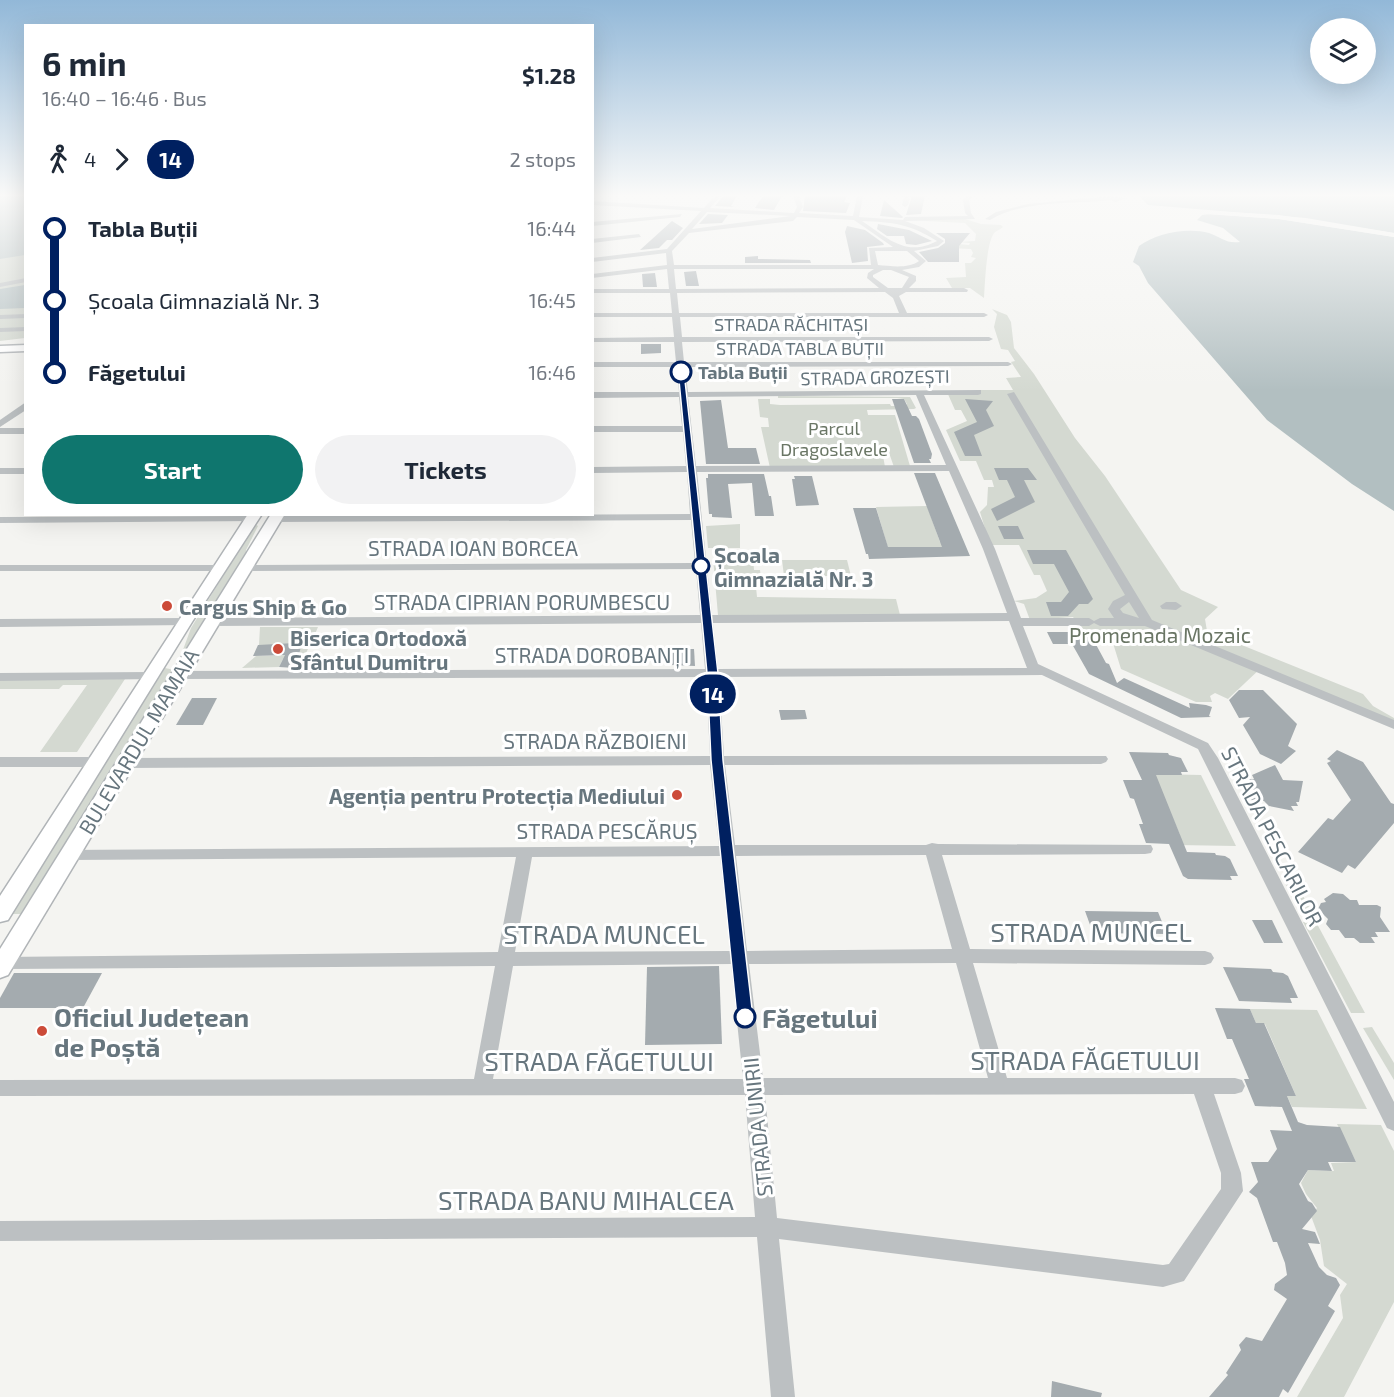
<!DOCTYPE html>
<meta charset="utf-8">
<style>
body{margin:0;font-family:"Exo 2",sans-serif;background:#f2f2f3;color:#1f2937;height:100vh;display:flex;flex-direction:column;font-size:22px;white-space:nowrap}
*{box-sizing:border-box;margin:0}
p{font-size:20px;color:#747a83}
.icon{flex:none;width:33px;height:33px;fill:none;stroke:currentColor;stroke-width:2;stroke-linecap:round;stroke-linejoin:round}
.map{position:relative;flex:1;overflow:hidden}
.panel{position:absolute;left:24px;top:24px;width:570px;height:492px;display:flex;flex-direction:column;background:#fff;border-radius:0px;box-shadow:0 6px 24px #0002}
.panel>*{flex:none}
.badge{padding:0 12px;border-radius:20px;font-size:21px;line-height:39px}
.controls{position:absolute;left:1310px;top:18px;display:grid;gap:12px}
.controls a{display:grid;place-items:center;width:66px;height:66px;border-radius:50%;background:#fff;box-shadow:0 6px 24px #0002;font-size:30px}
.map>.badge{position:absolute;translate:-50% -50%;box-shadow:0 0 0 3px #fff}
.legs{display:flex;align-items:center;gap:9px;height:66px;padding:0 18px;font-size:20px}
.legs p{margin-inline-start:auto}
.overview{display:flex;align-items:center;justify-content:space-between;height:102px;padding:0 18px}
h1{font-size:33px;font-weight:700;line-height:45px}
.primary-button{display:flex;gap:12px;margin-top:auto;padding:12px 18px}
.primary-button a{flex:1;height:69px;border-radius:36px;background:#0f766e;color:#fff;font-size:24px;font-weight:700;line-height:69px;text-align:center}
.primary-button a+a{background:#f2f2f3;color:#1f2937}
ul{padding:0 18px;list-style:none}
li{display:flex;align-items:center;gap:21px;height:72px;font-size:22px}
li i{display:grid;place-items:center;width:9px;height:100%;margin:0 8px;background:currentColor}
li i::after{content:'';width:15px;height:15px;margin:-8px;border:4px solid;border-radius:50%;background:#fff}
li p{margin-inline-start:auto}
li:first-child i{background:linear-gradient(#0000 50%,currentColor 0)}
li:last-child i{background:linear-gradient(currentColor 50%,#0000 0)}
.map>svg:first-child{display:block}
.green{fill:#d4d9d1}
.water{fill:#b2bfc1}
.pier{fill:#f4f4f1}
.building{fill:#a4abaf}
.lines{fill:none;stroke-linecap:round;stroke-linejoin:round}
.major-casing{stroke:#b0b4b7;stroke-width:3}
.minor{fill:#bcc0c2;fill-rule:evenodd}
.major{fill:#fff;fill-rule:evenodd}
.line-1{fill:#002060;stroke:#fff;stroke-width:1.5}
.stop-1-dot{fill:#fff;stroke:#002060;stroke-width:3}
.poi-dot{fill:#cc4b39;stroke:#fff;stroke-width:2}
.labels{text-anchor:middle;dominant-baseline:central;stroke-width:6;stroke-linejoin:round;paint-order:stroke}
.far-street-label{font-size:18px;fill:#67767e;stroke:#fff}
.far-stop-label{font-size:18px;font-weight:bold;fill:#67767e;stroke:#fff;text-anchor:start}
.far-park-label{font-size:18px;fill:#6a7665;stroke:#fff}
.street-label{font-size:21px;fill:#67767e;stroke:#fff}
.stop-label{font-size:21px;font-weight:bold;fill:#67767e;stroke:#fff;text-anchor:start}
.poi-label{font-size:21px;font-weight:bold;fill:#67767e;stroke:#fff;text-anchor:start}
.park-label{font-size:21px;fill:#6a7665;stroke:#fff}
.near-street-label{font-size:26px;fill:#67767e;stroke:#fff}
.near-poi-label{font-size:26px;font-weight:bold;fill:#67767e;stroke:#fff;text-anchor:start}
.near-stop-label{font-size:26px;font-weight:bold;fill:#67767e;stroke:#fff;text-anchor:start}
</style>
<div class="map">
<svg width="1394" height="1397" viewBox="0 0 1394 1397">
<rect width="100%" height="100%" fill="#f4f4f1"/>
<g class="green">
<polygon points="0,196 26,196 25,338 0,341"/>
<path d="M965,219L981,224L1001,225L1003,227C1001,229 998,230 995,232C986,241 985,285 984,298L970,288H952L946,278L966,277L965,263H971L976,258L971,257L973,253L971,249L947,248V243L969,245L970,243L959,242L975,241L976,234L965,223L907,220Z"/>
<polygon points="992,309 1007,315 1011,322 1014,348 1034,374 1075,438 1105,476 1181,590 1218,607 1205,619 1207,631 1363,694 1373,706 1394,718 1394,722 1262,667 1228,699 1215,693 1210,696 1212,702 1196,702 1121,669 1112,640 1081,628 1073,617 1030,620 1024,604 1014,601 1036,598 1047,591 1040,575 1034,575 1019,545 990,545 980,512 987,505 988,487 994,487 992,480 984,480 976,461 960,461 946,430 967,421 961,410 955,410 947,392 981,393 980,390 1013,390 1006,378 1021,377 1011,362 1015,361 1008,350 1001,349 994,327 997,314"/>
<polygon points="778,396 910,397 916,408 914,409 867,410 868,415 895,415 910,466 894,467 888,450 882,450 885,467 770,468 761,427 769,427 768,418 760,417 758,399 770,399 770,404 780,405 890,404 891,406 905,406 907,404 904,399 897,398 778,398"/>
<polygon points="927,506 940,542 947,542 949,547 888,548 876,507"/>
<polygon points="255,524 258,526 246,550 247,555 180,658 191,628"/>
<polygon points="740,524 740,548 708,548 706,526"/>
<polygon points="713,558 753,558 754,570 760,570 762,587 756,587 757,597 896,599 900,615 718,615"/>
<polygon points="782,560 847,560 851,576 784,576"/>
<polygon points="260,627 318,627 312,641 305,642 302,649 308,649 303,659 283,659 279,667 242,668 256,656 291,655 259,645"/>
<polygon points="165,668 175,670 26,914 9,914"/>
<polygon points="125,679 77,752 40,752 87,685 63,685 59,689 0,689 0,680"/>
<polygon points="1154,774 1201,775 1236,846 1178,845 1180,835"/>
<path d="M1282,878C1297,878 1302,895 1309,907L1306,908L1311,915L1303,914Z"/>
<polygon points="1303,922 1316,922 1365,1013 1351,1013"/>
<polygon points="1250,1009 1317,1010 1367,1109 1292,1107 1287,1096 1296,1096 1265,1024 1256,1023"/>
<polygon points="1372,1027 1394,1063 1394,1080 1363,1028"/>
<polygon points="1337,1124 1381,1125 1394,1151 1394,1302 1344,1397 1297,1397 1343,1318 1340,1295 1347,1284 1324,1266 1320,1240 1311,1216 1317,1208 1306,1194 1301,1183 1308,1170 1334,1171 1331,1163 1356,1162"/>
</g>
<g class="water">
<polygon points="0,196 25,196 25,255 0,259"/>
<polygon points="1139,196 1394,196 1394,233 1279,215 1160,208 1148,205"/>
<path d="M1210,214L1279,219L1394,237V511L1352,484L1267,420L1148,283L1139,266L1133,262L1139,246C1156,233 1188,227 1209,233C1221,237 1226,244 1240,242L1223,228L1197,220L1202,215Z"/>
<polygon points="25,285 25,308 0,309 0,289"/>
</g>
<polygon class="pier" points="1148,205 1306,218 1394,233 1394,237 1279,219 1160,211 1150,209"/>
<g class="building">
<polygon points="723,196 737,196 731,206 735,207 715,206"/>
<polygon points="763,196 782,196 774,210 755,208"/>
<polygon points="805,196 847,196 844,202 850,203 846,213 803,211"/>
<polygon points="912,196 925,196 921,214 906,215"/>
<polygon points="884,200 903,217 902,218 880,216"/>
<polygon points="708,214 728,215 722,223 699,224"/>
<polygon points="672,221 683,228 672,240 667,240 659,248 640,250"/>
<polygon points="878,224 909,230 932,241 916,245 906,244 904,236 887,236 877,229"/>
<polygon points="847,226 865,230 883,243 884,245 867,247 868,261 852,263 845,232"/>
<polygon points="936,233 970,233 959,246 959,262 928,262 919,252 938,248 945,243 945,239"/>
<polygon points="758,256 758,259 810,260 811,263 745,263 745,257"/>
<polygon points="696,271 699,286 686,286 684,272"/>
<polygon points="655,273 657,287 643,287 642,274"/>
<polygon points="641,344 661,344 661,353 641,354"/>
<polygon points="892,399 904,399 912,416 916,416 919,419 932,454 931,459 929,459 931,463 914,463"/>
<polygon points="965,399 993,401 986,410 994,426 974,435 982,456 965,456 954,432 977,422"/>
<polygon points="721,400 728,448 756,448 760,464 706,464 700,401"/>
<polygon points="994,468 1028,468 1037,480 1024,480 1035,502 997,521 991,509 1015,497 1007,480 999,480"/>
<polygon points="914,473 935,473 970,556 869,559 868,554 866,554 853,508 876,508 888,547 942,547"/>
<polygon points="708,474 764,474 769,496 771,496 774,516 755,516 752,483 728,484 732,518 712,517 712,514 709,514 706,478 708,478"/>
<polygon points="794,476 812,476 819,505 796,506 792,479 795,479"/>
<polygon points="998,526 1018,526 1024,539 1004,539"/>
<polygon points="1027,550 1066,550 1093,599 1088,604 1079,604 1068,616 1051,616 1046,602 1061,602 1069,592 1054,564 1033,564"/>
<polygon points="1047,632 1074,632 1093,639 1106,663 1109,664 1117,683 1124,678 1190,708 1189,703 1206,705 1212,707 1209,716 1211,717 1181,718 1089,674 1072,644 1053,644"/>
<polygon points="295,643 301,647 295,668 279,667 285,655 253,656 258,645"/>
<polygon points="671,649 694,649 695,666 671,665"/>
<polygon points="1239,690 1263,690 1297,724 1288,746 1296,751 1281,764 1260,754 1243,725 1250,717 1239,718 1229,700"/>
<polygon points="192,698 217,698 203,725 176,725"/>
<polygon points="779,710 805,710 807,719 781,720"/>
<polygon points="1337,750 1363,762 1391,803 1394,804 1394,823 1355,869 1348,865 1342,873 1298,852 1328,818 1333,820 1351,800 1327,763 1331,761 1327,759"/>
<polygon points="1129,752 1168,753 1169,755 1181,758 1188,772 1181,772 1182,775 1156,775 1187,852 1215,853 1216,855 1225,856 1230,859 1238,876 1230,876 1232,880 1188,879 1183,876 1169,844 1146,843 1139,824 1143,824 1134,799 1130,798 1123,780 1142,780"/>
<polygon points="1275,765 1283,780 1303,781 1299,802 1296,802 1298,806 1291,806 1294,811 1269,806 1264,801 1250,800 1256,792 1236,779 1254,779 1252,775"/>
<polygon points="1333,893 1343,894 1350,900 1357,900 1359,905 1377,905 1381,907 1380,917 1390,932 1375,932 1378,937 1371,937 1375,943 1360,943 1354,938 1345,938 1339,930 1331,930 1326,924 1328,919 1318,909 1321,903 1326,902 1324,899"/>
<polygon points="1085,911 1158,912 1167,934 1093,933"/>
<polygon points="1252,920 1272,920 1283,943 1264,943"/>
<polygon points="719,966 722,1044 645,1045 647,967"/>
<polygon points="1223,967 1271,969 1273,972 1283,973 1288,976 1298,998 1290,998 1292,1003 1239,1001"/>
<polygon points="14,973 102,973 83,1008 0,1008 0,998"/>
<polygon points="1215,1008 1250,1009 1256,1023 1264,1023 1296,1096 1287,1096 1298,1122 1307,1125 1340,1127 1356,1162 1328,1162 1332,1171 1308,1170 1299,1184 1308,1201 1312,1203 1317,1211 1302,1229 1315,1232 1320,1244 1308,1243 1319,1267 1327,1275 1336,1278 1340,1285 1328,1306 1335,1311 1288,1393 1283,1389 1279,1397 1209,1397 1228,1375 1226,1373 1241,1350 1239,1345 1246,1337 1262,1341 1287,1299 1274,1290 1275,1284 1287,1275 1285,1263 1277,1242 1273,1242 1257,1198 1249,1192 1258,1182 1251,1162 1268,1162 1277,1149 1270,1130 1292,1131 1282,1107 1255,1106 1244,1079 1249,1079 1232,1039 1227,1039"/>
<polygon points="1052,1381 1102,1393 1101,1397 1051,1397"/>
</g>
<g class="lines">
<g class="major-casing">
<g id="major">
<polygon points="26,345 26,351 0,352 0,346"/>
<polygon points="248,514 262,514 192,622 8,920 0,922 0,896"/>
<polygon points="271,514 285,514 8,975 0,978 0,949"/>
</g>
</g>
<g class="minor">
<path d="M715,196H721L710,208L794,213L797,207L793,196H799L803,207L799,213L853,216L857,196H863L859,217L903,220L905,217L968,216L965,213L963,200L967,196H973L969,200L971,213L975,219L905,221L924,228L944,241L938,246L914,251L926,261L919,267L902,270L916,276V281L909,288H964L968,290L967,292H906L899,296L907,313H984L988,315L984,317H680L682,337H989L993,339L989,341L682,342L684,362H1008L1012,364L1008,366L685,367L688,392L981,390V394L978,395H924L995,549L1021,618H1089L1094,621L1100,618H1114L1108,609L1113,601L1125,595L1007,394L1014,392L1152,620L1394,720V729L1145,626H1100L1094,623L1089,626H1023L1038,664L1208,743L1218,758L1394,1102V1131L1387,1128L1198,749L1042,675L719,677L724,756H1106L1108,759L1106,762L1101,764L725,765L735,845H926L932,843L938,844L1151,845L1153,849L1151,853L1145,854L942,855L970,949L1205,951L1211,953L1214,958L1211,963L1205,965L973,963L1007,1078H1235L1242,1080L1245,1086L1242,1092L1235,1094H1214L1241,1173L1243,1191L1184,1281L1163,1287L779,1239L795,1397H771L757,1237L0,1241V1221L755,1217L745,1095L0,1096V1080L474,1079L495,966L4,969L0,967V957L498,952L516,857L69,860L63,858L61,854L63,850L719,846L710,765L125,768L118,763L125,758L710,756L706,677L178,679L171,675L178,671L705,669L701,623L210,626L204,622L210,618L700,615L696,569L245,571L239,568L245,565L695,563L691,520L275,522L270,519L275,516L690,514L687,472L592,473V467L686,466L683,432H592V426H682L679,397L592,398V392H679L677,367H592V362H676L674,342H592V338L674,337L672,317H592V313H672L670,293H592V289H669L667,269L592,278V274L667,265L666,253L592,262V258L667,249L701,211L592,205V201L704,208ZM707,212L791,216L692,229ZM797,217L854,220L893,247L869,248L871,265H674L672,251L689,233L793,221ZM862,221C893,222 910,224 937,241C906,258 886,237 862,221ZM875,251H907L919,261C908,269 891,266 878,265ZM674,269H874L868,273L867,278L879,288L676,289ZM883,270H891L909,277L902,288H888L873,277V275ZM885,292L893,298L899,313H679L677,293ZM916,395L946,465L696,466L688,397ZM949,471L983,549L1007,613L712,615L697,472ZM1129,602L1139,618L1123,613L1120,609ZM1009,621L1027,668L718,669L713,623ZM926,855L952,949L747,951L736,856ZM720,856L730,951L515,952L532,857ZM956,963L988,1078H763L749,964ZM731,964L743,1079H493L513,966ZM1194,1094L1221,1173V1189L1169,1264L1163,1265L777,1218L765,1095Z"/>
<polygon points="904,196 910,196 908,205 905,207 902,205"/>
<path d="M1110,196L1126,198L1116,202L1110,200C1071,205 1026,199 990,220L985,219L996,212L1028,204Z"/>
<polygon points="682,214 680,217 592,226 592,222"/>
<polygon points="639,234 641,237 592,243 592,239"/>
<polygon points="26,278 26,282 0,287 0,283"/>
<polygon points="26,314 26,318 0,319 0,315"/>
<polygon points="26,327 26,331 0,332 0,328"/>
<polygon points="26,402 26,410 0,427 0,420"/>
<rect x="0" y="428" width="26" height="6"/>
<rect x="0" y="468" width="26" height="6"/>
<polygon points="252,516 257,519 256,521 0,523 0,517"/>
<polygon points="0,565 220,565 226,568 220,571 0,571"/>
<polygon points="1166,602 1176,602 1182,606 1176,610 1162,609 1160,606"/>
<polygon points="184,618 190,622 188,625 0,627 0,619"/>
<polygon points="150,672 157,676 155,679 0,681 0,673"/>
<polygon points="0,757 97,757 104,762 97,767 0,767"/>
</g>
<use href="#major" class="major"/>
</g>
<linearGradient id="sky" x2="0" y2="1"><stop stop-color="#92b8d8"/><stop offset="0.5" stop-color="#fafaf9"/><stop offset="1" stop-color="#fafaf9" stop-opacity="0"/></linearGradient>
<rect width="1394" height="391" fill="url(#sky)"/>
<polygon class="line-1" points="678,370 684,372 718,673 723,760 753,1017 751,1021 745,1023 740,1021 737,1017 711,760 707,673"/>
<g class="stop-1-dot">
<circle cx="681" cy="372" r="10"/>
<circle cx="701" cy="566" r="8"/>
<circle cx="745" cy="1017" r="10"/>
</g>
<g class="poi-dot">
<circle cx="167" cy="606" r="6"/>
<circle cx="278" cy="649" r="6"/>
<circle cx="677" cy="795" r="6"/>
<circle cx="42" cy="1031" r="6"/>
</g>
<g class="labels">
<g class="far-street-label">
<text x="791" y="324">STRADA RĂCHITAȘI</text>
<text x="800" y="348">STRADA TABLA BUȚII</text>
<text transform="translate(875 377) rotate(-1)">STRADA GROZEȘTI</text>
</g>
<g class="far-stop-label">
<text x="698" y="372">Tabla Buții</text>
</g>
<g class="far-park-label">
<text x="834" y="428">Parcul<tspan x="834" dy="21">Dragoslavele</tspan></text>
</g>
<g class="street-label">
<text x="473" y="547">STRADA IOAN BORCEA</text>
<text x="522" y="601">STRADA CIPRIAN PORUMBESCU</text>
<text x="592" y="654">STRADA DOROBANȚI</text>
<text x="595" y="740">STRADA RĂZBOIENI</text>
<text transform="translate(138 741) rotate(-59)">BULEVARDUL MAMAIA</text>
<text x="607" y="830">STRADA PESCĂRUȘ</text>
<text transform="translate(1273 836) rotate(63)">STRADA PESCARILOR</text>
<text transform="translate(757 1127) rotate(-96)">STRADA UNIRII</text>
</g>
<g class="stop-label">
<text x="714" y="554">Școala<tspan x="714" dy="24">Gimnazială Nr. 3</tspan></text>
</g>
<g class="poi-label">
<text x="179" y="606">Cargus Ship &amp; Go</text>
<text x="290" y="637">Biserica Ortodoxă<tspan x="290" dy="24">Sfântul Dumitru</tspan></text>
<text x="665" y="795" text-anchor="end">Agenția pentru Protecția Mediului</text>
</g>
<g class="park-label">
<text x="1160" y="634">Promenada Mozaic</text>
</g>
<g class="near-street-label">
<text x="1091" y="931">STRADA MUNCEL</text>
<text x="604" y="933">STRADA MUNCEL</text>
<text x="1085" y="1059">STRADA FĂGETULUI</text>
<text x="599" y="1060">STRADA FĂGETULUI</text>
<text x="586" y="1199">STRADA BANU MIHALCEA</text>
</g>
<g class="near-poi-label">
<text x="54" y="1016">Oficiul Județean<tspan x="54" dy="30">de Poștă</tspan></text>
</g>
<g class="near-stop-label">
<text x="762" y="1017">Făgetului</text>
</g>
</g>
</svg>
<div class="controls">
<a><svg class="icon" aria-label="layers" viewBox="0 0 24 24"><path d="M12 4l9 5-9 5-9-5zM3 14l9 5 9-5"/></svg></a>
</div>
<b class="badge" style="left:713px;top:694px;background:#002060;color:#fff">14</b>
<section class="panel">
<div class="overview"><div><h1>6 min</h1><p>16:40 – 16:46 · Bus</p></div><b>$1.28</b></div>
<div class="legs"><svg class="icon" aria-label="walk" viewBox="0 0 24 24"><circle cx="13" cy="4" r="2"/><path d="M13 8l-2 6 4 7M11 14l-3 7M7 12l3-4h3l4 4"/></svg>4<svg class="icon" aria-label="forward" viewBox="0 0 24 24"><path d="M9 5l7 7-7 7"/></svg><b class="badge" style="background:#002060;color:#fff">14</b><p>2 stops</p></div>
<ul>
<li><i style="color:#002060"></i><b>Tabla Buții</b><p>16:44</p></li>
<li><i style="color:#002060"></i><span>Școala Gimnazială Nr. 3</span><p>16:45</p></li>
<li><i style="color:#002060"></i><b>Făgetului</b><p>16:46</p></li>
</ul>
<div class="primary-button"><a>Start</a><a>Tickets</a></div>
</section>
</div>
